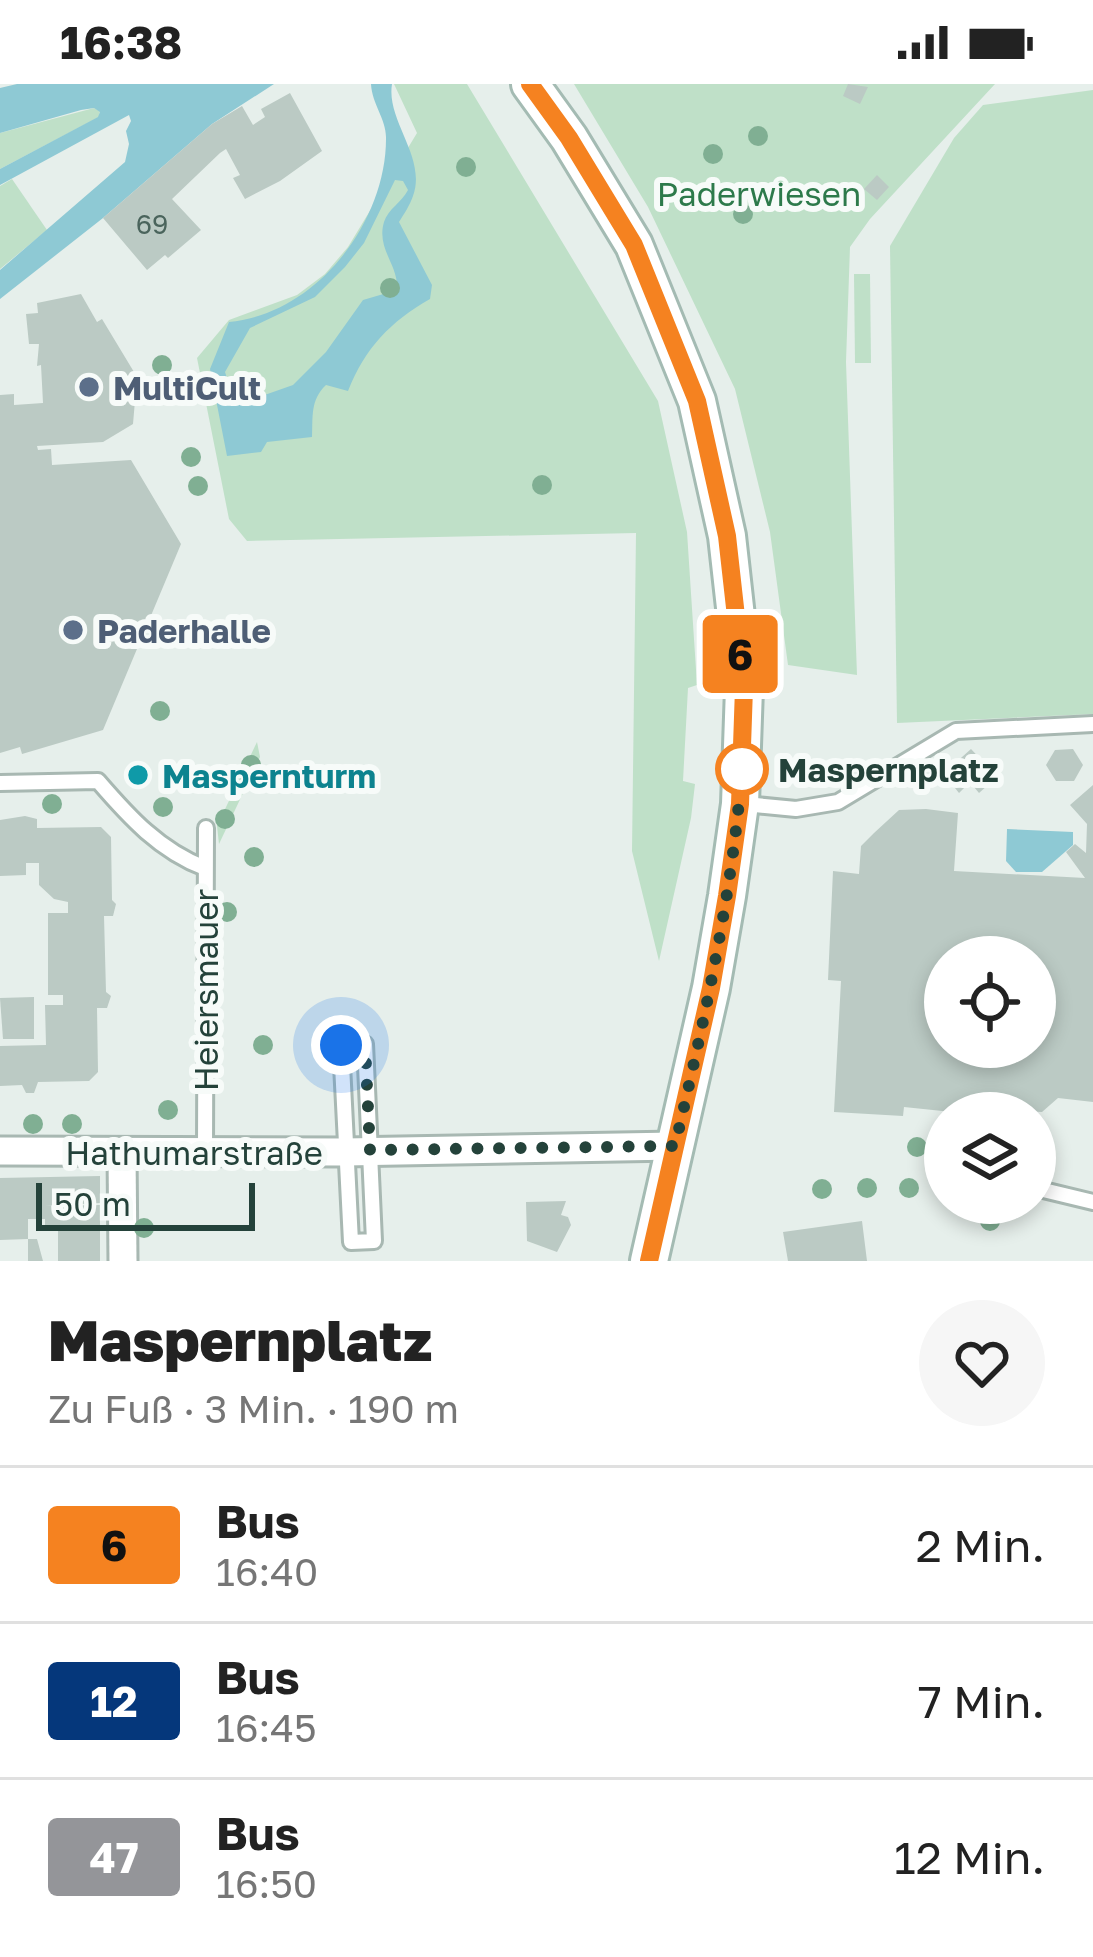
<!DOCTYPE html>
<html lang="de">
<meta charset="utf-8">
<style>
body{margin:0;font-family:"Golos Text",sans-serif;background:#f6f6f6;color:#222;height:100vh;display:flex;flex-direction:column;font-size:45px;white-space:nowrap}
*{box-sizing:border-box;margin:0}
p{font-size:39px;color:#767676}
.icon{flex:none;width:66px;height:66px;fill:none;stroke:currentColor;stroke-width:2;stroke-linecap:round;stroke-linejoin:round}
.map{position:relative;height:1177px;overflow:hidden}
.details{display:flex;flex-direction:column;background:#fff;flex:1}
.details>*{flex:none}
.badge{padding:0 24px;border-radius:9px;font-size:42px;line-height:78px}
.controls{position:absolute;left:924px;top:852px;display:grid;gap:24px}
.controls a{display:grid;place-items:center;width:132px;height:132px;border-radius:50%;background:#fff;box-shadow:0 6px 18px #0003;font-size:60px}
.scale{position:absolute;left:36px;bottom:30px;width:219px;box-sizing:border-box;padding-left:12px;border:6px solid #24423a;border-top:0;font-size:33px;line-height:42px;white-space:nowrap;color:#24423a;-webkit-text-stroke:9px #f7fbf9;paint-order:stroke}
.you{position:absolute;width:60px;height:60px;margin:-30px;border:9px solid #fff;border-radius:50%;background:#1a73e8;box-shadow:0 0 0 18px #1a73e833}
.map>.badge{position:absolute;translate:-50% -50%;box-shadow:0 0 0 6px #fff}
.round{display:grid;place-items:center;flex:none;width:126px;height:126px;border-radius:63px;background:#f6f6f6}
.overview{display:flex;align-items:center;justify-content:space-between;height:204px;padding:0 48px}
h1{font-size:57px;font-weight:800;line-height:90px}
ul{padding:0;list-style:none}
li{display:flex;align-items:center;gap:36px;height:156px;padding:0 48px;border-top:3px solid #e0e0e0}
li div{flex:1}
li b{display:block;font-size:45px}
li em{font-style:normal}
li .badge{min-width:132px;font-weight:700;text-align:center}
.status{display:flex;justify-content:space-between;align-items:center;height:84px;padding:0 60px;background:#fff;direction:ltr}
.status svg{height:33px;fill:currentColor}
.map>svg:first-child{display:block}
.green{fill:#bfe0c8}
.water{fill:#8ec9d4;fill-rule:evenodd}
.building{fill:#bbcac4;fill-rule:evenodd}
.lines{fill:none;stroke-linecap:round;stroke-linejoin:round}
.lane-casing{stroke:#a8b8b2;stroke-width:20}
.street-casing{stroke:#a8b8b2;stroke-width:33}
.secondary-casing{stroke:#a4bbb3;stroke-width:42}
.lane{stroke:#fff;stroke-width:14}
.street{stroke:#fff;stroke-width:27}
.secondary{stroke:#fff;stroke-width:36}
.tree{fill:#80af93}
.line-casing{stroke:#fff;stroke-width:27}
.line{stroke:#f58220;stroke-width:18}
.walk{stroke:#24423a;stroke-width:12;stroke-dasharray:0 21.6}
.service-dot{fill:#5c6f8a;stroke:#f7fbf9;stroke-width:4.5}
.stop-dot{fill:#fff;stroke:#f58220;stroke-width:6}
.culture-dot{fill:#0f9aa8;stroke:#f7fbf9;stroke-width:4.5}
.labels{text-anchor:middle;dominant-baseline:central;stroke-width:12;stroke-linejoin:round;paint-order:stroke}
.number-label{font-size:27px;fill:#4a645c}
.park-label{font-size:33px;fill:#2d7a4b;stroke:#f7fbf9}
.service-label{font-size:33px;font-weight:bold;fill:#4e5e75;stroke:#f7fbf9;text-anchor:start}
.stop-label{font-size:33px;font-weight:bold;fill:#24423a;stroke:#f7fbf9;text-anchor:start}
.culture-label{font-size:33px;font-weight:bold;fill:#0d838f;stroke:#f7fbf9;text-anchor:start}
.street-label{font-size:33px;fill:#24423a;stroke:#f7fbf9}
</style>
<div class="status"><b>16:38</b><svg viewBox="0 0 49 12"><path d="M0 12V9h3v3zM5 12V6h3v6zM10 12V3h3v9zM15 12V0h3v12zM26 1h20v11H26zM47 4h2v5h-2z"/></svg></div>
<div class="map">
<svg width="1093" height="1177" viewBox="0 0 1093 1177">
<rect width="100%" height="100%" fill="#e6efeb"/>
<g class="green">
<polygon points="394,0 467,0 658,317 687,448 697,601 688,604 683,697 695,700 691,734 659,877 632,767 636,449 247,457 229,435 197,274 229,236 297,211 325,190 348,163 417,49"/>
<polygon points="574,0 995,0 870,135 850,163 846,278 857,591 788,581 770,448 735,305 648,123"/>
<polygon points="1093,6 1093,630 897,639 890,162 954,54 983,21"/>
<polygon points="94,24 100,27 99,33 0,85 0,49"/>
<polygon points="12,95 47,146 0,185 0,102"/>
<polygon points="854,190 870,190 871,279 855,279"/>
<polygon points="257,658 260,673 219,760 217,742"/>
</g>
<g class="water">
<polygon points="17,0 274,0 212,40 103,134 0,215 0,186 125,78 129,60 126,47 131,37 129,31 0,101 0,85 98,33 100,28 94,24 81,26 0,49 0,4"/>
<path d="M371,0H392C386,37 427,73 413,112C410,121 404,130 399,138L432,201L430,215C390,238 365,264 348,307L326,301C310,316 313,333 312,353L267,358L261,368L227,372L210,285L229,238C316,230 387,138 386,53C386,35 372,20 371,0ZM395,96L403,97L408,106C402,118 388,125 384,138C376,165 399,181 397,206L363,216L326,268L293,301L236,321L225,288L250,244L315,213L345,183L364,159Z"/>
<polygon points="1007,745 1073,748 1073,761 1042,788 1016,788 1006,777"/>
</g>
<g class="building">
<polygon points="848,0 868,3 860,20 843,12"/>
<polygon points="290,9 322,67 280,97 245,115 233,94 240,91 226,65 220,69 172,115 201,146 168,174 165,171 147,186 103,134 212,40 242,22 253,41 265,33 261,25"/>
<polygon points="877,91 889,103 877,116 864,105"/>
<polygon points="81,210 97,238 102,235 137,293 133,340 103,358 37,362 38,366 51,365 52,381 131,376 181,460 103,646 22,670 20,663 0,669 0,311 14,310 14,321 43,319 41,281 37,282 39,260 29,260 26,230 38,229 37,219"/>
<polygon points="971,665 989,684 980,692 988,701 979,709 974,703 965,703 959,709 951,699 960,691 952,682"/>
<polygon points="1073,665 1083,681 1074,697 1056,697 1046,681 1055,666"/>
<circle cx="138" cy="692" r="10"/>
<path d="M1093,701V1018L1058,1014L1042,1028L1023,1027L1019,1022L1009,1026L980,1024L971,1019L966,1024L952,1023V1028L904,1023L903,1032L834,1028L841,897L828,896L833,787L859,790L861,762L874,749L899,726L926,725L958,729L954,787L1085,794L1066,768L1075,760L1086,769L1087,740L1070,721ZM945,873H1035V963H945Z"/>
<polygon points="25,732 37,735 37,744 101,743 111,753 112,816 116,820 113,832 104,832 106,908 111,912 107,924 97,924 98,988 89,997 38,998 34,1009 26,1009 22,1001 0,1002 0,962 46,961 45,921 63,921 63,911 48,911 48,829 68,829 68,818 54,815 39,801 39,779 26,779 26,791 0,792 0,736"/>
<polygon points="34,913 34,955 3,955 0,914"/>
<polygon points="100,1092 100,1119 45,1122 100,1121 100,1177 58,1177 58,1145 45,1146 45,1135 28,1135 28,1155 0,1156 0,1094"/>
<polygon points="566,1117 561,1131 568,1133 571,1141 557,1168 527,1157 526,1118"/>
<polygon points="862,1137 867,1177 788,1177 783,1148"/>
<polygon points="28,1155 37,1155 43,1177 28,1177"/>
</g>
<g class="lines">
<g class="lane-casing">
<g id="lane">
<path d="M0,699L98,697C129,733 160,767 205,784"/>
<polyline points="745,720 796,725 838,718 956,647 1093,640"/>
<polygon points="365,960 374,1157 351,1158 341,961"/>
<polyline points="205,1068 206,744"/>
<polyline points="1035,1104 1093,1118"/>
</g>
</g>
<g class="street-casing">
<g id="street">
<polyline points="0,1067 345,1068 675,1062"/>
<polyline points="122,1068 123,1177"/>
</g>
</g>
<g class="secondary-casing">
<polyline id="secondary" points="530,0 569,54 634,161 697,317 727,452 744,604 740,720 727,812 711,904 649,1177"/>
</g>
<use href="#lane" class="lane"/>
<use href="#street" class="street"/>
<use href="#secondary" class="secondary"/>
</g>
<g class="tree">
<circle cx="758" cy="52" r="10"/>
<circle cx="713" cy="70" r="10"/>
<circle cx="466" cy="83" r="10"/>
<circle cx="743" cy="130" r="10"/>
<circle cx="390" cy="204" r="10"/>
<circle cx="162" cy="281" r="10"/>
<circle cx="170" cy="311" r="10"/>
<circle cx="191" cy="373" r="10"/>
<circle cx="542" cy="401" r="10"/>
<circle cx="198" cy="402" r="10"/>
<circle cx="160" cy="627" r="10"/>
<circle cx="251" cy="681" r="10"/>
<circle cx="52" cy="720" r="10"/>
<circle cx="163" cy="723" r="10"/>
<circle cx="225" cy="735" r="10"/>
<circle cx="254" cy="773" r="10"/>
<circle cx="227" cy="828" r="10"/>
<circle cx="263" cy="961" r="10"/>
<circle cx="168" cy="1026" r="10"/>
<circle cx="33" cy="1040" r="10"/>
<circle cx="72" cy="1040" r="10"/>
<circle cx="917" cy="1063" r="10"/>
<circle cx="867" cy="1104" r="10"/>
<circle cx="909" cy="1104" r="10"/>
<circle cx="822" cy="1105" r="10"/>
<circle cx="990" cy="1137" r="10"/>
<circle cx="144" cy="1144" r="10"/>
</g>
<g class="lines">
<g class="line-casing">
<polyline id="line" points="530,0 569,54 634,161 697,317 727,452 744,604 740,720 727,812 711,904 649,1177"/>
</g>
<use href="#line" class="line"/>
<path class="walk" d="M341,961L365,960L370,1066L675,1062C704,937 732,813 742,685"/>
</g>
<g class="service-dot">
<circle cx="89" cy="303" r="12"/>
<circle cx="73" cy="546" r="12"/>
</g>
<circle class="stop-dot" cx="742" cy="685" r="24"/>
<circle class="culture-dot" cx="138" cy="691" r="12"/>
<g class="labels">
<g class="number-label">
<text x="152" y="140">69</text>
</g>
<g class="park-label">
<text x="759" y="109">Paderwiesen</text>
</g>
<g class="service-label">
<text x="113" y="303">MultiCult</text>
<text x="97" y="546">Paderhalle</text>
</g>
<g class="stop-label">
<text x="778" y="685">Maspernplatz</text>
</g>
<g class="culture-label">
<text x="162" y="691">Maspernturm</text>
</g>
<g class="street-label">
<text transform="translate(205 906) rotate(-90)">Heiersmauer</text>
<text x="194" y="1068">Hathumarstraße</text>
</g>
</g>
</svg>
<div class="controls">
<a><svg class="icon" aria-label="locate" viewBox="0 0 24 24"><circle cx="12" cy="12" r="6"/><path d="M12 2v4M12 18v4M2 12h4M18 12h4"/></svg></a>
<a><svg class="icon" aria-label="layers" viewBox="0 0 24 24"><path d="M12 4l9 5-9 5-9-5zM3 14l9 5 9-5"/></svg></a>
</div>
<div class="scale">50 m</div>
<div class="you" style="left:341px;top:961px"></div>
<b class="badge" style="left:740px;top:570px;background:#f58220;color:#111">6</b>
</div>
<section class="details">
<div class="overview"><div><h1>Maspernplatz</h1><p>Zu Fuß · 3 Min. · 190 m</p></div><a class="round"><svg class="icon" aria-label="heart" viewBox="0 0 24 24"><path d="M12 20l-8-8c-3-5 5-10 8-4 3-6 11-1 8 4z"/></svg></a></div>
<ul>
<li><span class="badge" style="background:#f58220;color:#111">6</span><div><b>Bus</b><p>16:40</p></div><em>2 Min.</em></li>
<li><span class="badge" style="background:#05377b;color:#fff">12</span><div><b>Bus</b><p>16:45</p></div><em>7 Min.</em></li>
<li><span class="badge" style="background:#949599;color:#fff">47</span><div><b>Bus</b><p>16:50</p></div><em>12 Min.</em></li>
</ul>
</section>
